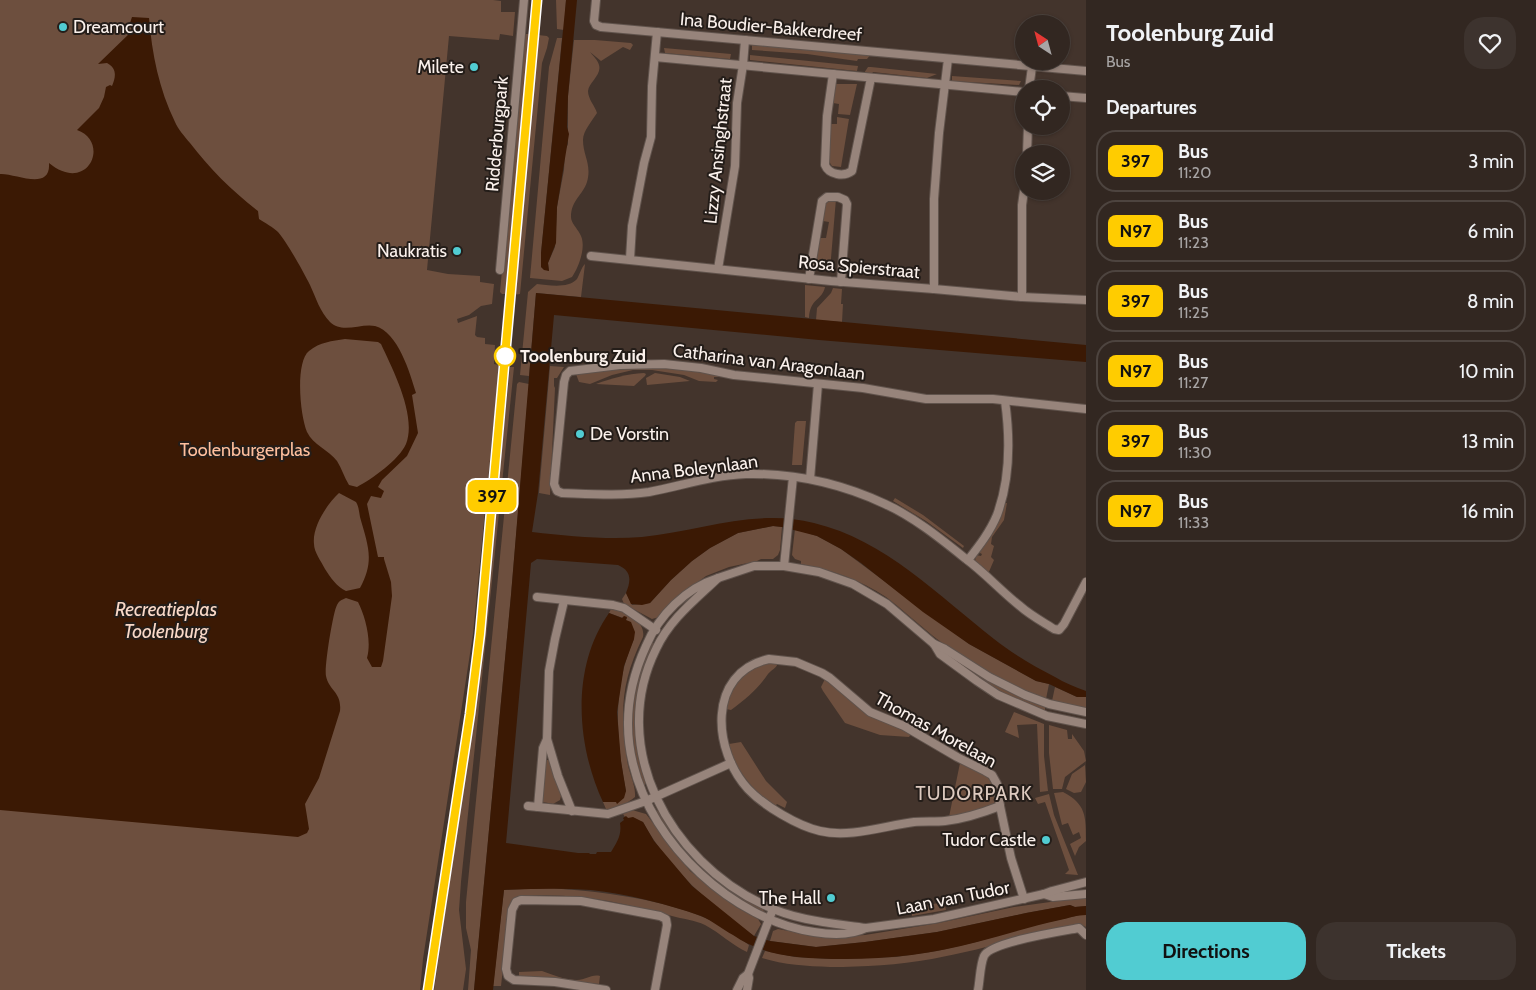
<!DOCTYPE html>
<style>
body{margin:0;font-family:Cabin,sans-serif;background:#3d332e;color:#f1f3f6;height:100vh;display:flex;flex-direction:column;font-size:19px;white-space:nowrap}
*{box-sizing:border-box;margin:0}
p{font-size:16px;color:#a8a5a5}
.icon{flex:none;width:28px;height:28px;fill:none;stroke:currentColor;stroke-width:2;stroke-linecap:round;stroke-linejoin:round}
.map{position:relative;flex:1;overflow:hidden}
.side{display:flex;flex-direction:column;background:#322721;width:450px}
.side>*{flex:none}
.badge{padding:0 10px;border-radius:8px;font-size:18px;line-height:32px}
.needle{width:32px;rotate:324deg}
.buttons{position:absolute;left:1015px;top:15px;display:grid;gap:10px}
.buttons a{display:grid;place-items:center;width:55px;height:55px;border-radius:50%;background:#322721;box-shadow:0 1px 4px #0004,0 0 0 1px #4d443f;font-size:25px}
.map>.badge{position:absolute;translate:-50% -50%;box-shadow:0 0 0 2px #fff}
h2{padding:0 20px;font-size:19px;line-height:45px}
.round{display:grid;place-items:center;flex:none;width:52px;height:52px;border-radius:20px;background:#3d332e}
.headline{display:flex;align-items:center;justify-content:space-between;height:85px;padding:0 20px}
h1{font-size:24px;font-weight:700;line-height:38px}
.cta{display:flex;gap:10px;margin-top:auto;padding:10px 20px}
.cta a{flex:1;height:58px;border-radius:20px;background:#51ccd2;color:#111;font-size:20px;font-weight:700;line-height:58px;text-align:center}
.cta a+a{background:#3d332e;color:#f1f3f6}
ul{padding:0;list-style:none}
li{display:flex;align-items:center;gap:15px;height:62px;margin:0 10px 8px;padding:0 10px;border:2px solid #4d443f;border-radius:20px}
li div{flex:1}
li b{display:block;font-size:19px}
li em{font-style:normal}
li .badge{min-width:55px;font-weight:700;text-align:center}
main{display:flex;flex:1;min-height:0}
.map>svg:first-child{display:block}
.green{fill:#6d4f3e}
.water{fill:#3b1904;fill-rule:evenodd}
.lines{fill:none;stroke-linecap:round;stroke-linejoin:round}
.minor-casing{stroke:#60534c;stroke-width:10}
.minor{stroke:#97847b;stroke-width:8}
.line-casing{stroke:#fff;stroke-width:11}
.line{stroke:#fc0;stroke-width:8}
.poi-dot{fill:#51ccd2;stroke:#241d19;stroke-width:2}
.stop-dot{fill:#fff;stroke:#fc0;stroke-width:2.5}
.labels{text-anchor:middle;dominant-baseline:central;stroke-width:4;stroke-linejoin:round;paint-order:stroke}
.poi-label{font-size:18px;fill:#fbf1ec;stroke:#241d19;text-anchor:end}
.street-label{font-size:18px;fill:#fbf1ec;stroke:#241d19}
.stop-label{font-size:18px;font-weight:bold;fill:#fbf1ec;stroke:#241d19;text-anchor:start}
.park-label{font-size:18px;fill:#ffbf9d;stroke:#241d19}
.water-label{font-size:19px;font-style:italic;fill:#fad9c8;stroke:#241d19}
.neighbourhood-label{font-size:19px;letter-spacing:1px;fill:#ddcabf;stroke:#241d19}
</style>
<main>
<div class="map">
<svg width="1086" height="990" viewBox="0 0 1086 990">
<rect width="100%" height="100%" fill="#43342c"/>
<g class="green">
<polygon points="0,0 493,0 501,1 501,12 515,12 513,36 500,34 499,40 449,36 427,270 448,274 480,276 480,282 494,284 492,304 481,306 469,315 457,319 458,323 477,316 475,335 477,337 485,338 485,344 495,345 494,364 499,365 499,367 473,634 423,959 420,990 0,990"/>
<polygon points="556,0 566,0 564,30 557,29"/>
<polygon points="524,34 529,34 505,294 502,294 500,292"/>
<polygon points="538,35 547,36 549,38 547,48 542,63 520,294 514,295"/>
<path d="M557,38H562L541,253V267L549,271L548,263L555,247L557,207L564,170L565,151L568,144V96L574,40H595L631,43L633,45L630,50L623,47L601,61L590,52C593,56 598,60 599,65C602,75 589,82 588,91C588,99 595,106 597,113C592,121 583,131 583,140C583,156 592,164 587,182C583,195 571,200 571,217C571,223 577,228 580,234C587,245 579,267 572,277L562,281L530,278L549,67Z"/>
<polygon points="752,45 862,55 864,53 871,54 867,59 858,59 857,61 807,54 752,50"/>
<polygon points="664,48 731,54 730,59 665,53"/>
<polygon points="750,55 858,66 857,71 750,60"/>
<polygon points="868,67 871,67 937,74 927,78 873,72 871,75 864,73"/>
<polygon points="952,76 1021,81 1019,85 952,81"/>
<polygon points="835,84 857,84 850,115 838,114 839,104 833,103"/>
<polygon points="837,117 849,119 841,167 832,166 830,163 830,124 837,124"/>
<polygon points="836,199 830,270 826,270 826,267 815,267 819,238 826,238 829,222 823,221 826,202"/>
<path d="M585,264L581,297L536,293L529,376L520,375L528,292L537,284C548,285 568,289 577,279C580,274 581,268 585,264Z"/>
<path d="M805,285L825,287C822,301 810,298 809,318L805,317Z"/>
<polygon points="833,288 842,289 841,304 843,304 842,322 816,320 817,308 831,293"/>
<polygon points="550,366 564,367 557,378 554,378 554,386 555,388 550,495 539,493"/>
<polygon points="510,367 514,367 461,882 459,910 466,969 463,990 434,990 477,694"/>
<polygon points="620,367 663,367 719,375 719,377 714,377 714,379 718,380 716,382 699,381 684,375 652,370 633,370 612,375 590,384 579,382 576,374"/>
<path d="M644,373L646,374L645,376L634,386L596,384C612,378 627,374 644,373Z"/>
<polygon points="655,373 680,377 690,381 647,385 646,378"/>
<polygon points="519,382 529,384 511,595 474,990 468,990 471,950 466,928 466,902 517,384"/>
<polygon points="797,421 806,421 802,465 792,465 795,423"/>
<polygon points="895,498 923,515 964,546 963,548 926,521 893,501"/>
<polygon points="1005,503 1007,503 1004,520 992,537 991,544 994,546 991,557 994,560 988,574 975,561 976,555 981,556 982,554 978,552"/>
<polygon points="773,526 782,527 780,550 778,555 773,559 761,559 757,561 729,567 706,576 683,593 659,617 652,619 624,604 622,599 626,593 632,605 650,603 671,580 692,561 710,548 738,533"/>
<path d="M795,529L817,536L841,549L969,644L1036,681L1049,684L1046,699C1005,686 967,662 933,636C917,623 902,609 886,597C861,580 830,569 801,564V561L795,559L792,555Z"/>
<path d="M611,609C626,610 646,622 643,637C621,682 620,710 627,759C628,772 636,784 635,797C627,803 617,810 606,809L603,802C618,802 618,803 626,791C616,739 612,688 634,639L626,620L627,618H623L609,613Z"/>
<path d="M649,641L655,644C630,694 633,729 645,782V789L641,786L629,732L633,686Z"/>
<polygon points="941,650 1043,705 1045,707 1045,710 1042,711 1009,697 988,685"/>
<path d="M766,663H778C776,669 771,670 768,674C757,690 747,698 731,710L726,709C731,686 744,670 766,663Z"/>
<polygon points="825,679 880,720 911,734 909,737 880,735 845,723 823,691 821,687"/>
<polygon points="1055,687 1077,697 1086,697 1086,709 1052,701"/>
<polygon points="1014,712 1044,724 1044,756 1048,791 1040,792 1037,724 1017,725 1019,738 1005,732"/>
<polygon points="1049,725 1067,730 1068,739 1072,739 1072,734 1084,751 1086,761 1065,777 1062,789 1053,789 1049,753"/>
<path d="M741,742L766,781L787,802L785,808L777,804L775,806C754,792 742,776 730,754L732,753L729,744Z"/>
<polygon points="544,760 549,760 561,796 560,800 553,804 543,802 541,798"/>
<path d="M960,763C974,770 992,774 995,791C997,799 995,804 989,808L949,817Z"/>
<polygon points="1085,765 1086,782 1081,792 1074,793 1066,789 1072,774"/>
<path d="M1063,792C1086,804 1086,816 1086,841L1079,847L1075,856L1070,844L1081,838L1079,832L1073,835L1068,823L1062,825L1054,793Z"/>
<polygon points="1049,794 1054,815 1078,875 1065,874 1069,870 1045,802 1038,804 1035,798"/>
<path d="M632,810L646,814L690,871L736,907L758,919L761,924L754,936C711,905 668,869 643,822L625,817L623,814Z"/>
<polygon points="659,810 726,885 763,909 765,914 751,908 696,868 653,813"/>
<path d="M547,888C599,891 667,899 714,922C726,928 738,937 749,945L747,952C732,945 720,933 705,925C695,920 682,919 672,916C621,902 569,891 516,897L510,904L501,986H493L504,890Z"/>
<polygon points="1086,897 1086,906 1075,907 1070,905 1026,913 937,932 865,942 816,947 770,941 773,931 778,929 805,934 833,937 865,935 939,923 1014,907"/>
<polygon points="944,902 946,910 912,916 911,908"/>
<path d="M1080,915H1086V927L1080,924L1066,926C1021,937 978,951 932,959C898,965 864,967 830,967C807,966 784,965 762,958L765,951L795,957L831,959L896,957L937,951L976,942L1031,926Z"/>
<path d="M542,971C553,975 565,980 577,980C586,980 591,974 600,976L599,984L519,976V972Z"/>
</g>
<g class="water">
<polygon points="566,0 577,0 568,96 567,127 569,134 557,207 556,243 548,263 549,271 544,270 541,267 541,253"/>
<path d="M132,17L149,18C152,54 159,89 175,122C178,129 185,137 190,143C210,169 232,191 258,211L259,219C265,223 273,227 278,232C288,244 303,271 310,285C316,298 320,312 330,322C342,334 361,323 375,326C398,332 410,373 416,393L412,395L418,433L407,456L382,480L378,487L384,491L381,498L371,496L367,504L378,557H384V559L391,582L392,596L383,661L381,667H372L367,658C372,640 365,616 358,602L346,598C341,600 339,601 337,605C333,612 324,668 326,676C329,691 342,692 340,711L319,778L305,804L309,829L307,833L298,837L0,810V174C15,173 51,192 49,163C88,195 111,142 77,130L99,108L104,97L106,87L110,85L112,86C116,77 117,68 107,63L98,64L132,31L130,23ZM345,339L378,342L381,344C393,370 417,416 406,444C399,460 372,479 357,487L349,485C344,477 342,469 337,461C329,450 313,445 307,432C300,416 295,362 309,351C320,342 332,341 345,339ZM339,493L356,502C359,507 359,512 360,517C368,546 375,560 360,588L346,591C337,587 330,577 325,569C321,561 314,552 314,544C312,527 327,504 339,493Z"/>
<path d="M536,293L1086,345V362L819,340L554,315L538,493L532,532C569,536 606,540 642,537C700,531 756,508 814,523C885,540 939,596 994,639C1013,654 1034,666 1055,677C1065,683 1075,687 1086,691V697H1077L1049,684L1036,681L969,644L923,612L861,563L841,549L817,536L782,527L773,526L738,533L710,548L692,561L671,580L650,603L642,605L631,604L626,593C631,581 632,571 618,565L537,559L531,563L506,843L578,853H589L590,854H596L597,852H611C617,842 622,835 620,823L624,820L623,818L626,816L628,818L633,817L643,822L654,841L692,886L754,936L770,941L816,947L865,942L937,932L1026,913L1070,905L1075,907L1086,906V915C1077,915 1069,918 1060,920C1032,926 1005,935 977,942C919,958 856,962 797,957C774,955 752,948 733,935C722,929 713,921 701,916C667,904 627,894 591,890C562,888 533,889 504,890L493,990H474L511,595Z"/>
<path d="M609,613L622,618L624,616L627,617L626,620L631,622L635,632L634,639L624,666L617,712L621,761L626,791L624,798L617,804L616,802H603C576,744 571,667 609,613Z"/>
</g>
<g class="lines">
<g class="minor-casing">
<g id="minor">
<polyline points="596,0 594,21 596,25 601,27 1086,71"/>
<polyline points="655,57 1024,92"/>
<path d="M833,74L827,116L825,165C829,175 844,177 852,171L871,78"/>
<polyline points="1029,89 1032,67"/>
<polyline points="1061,96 1086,98"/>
<polyline points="1027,154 1028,126"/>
<polyline points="591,256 831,281 934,289 1022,297 1086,300"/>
<polyline points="630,259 632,226 644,163 651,137 652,86 657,32"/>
<polyline points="718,269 735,166 737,103 743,65 745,40"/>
<polyline points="500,270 524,0"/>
<polyline points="809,279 822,201 827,197 838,197 845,200 847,204 841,282"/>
<polyline points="934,289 934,199 939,133 948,59"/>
<polyline points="1022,297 1022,205 1024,191"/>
<path d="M1086,409L993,399H926L863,388L734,375L701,368L664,364L620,365L570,371L566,375L564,382L554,484L557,491L562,493C591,494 621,496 649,492C681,486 713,475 746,474C793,473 842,484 885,504C914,517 941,539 966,559C985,573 1001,591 1020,606C1030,615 1043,622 1054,629L1059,630L1064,624L1086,582"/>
<polyline points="810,479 818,384"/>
<path d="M968,560C979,546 990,532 997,515C1010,480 1010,437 1005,401"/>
<polyline points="784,566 793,477"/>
<path d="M718,578C695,600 670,619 656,649C607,748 670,861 764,905C797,921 831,923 866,928C850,936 832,935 814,932C733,920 652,844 633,764C623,724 629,683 646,646C659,615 686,588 718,578Z"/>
<polyline points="718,578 754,566 784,566 819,572 853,584 887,604 934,644 940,654 977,681 998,695 1047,716 1086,724"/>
<polyline points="537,597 613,605 624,608 656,630"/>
<polyline points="564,601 555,639 549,671 547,739 558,776 572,811"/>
<polyline points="934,644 945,649 989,677 1025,695 1049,704 1086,712"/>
<path d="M769,659L796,662L822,673L830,678L870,712L904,726L957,757L985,771L992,775L997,784L1000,806C982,813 963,819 945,821C935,822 924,821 914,822C884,826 850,838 820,831C798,826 764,806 748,789C713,751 706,673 769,659Z"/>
<polyline points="528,806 608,814 646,801 731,763"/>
<polyline points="1000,806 1011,858 1024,899"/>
<polyline points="538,807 543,748 547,739"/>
<polyline points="1044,894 1053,897 1086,894"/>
<polyline points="866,928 934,919 1044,894 1052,891 1086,882"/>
<polyline points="606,990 555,982 514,980 508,976 506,969 512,910 516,902 521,900 581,901 660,916 666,919 667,925 655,990"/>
<polyline points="737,990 743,978 748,974"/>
<polyline points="747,990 749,978 748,974 773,909"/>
<path d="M978,990C980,980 980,965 984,956C990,942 1063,931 1079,928L1086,935"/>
</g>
</g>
<use href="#minor" class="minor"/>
</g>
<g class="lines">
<g class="line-casing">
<polyline id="line" points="428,990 470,714 480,634 537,0"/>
</g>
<use href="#line" class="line"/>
</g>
<g class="poi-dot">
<circle cx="63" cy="27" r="5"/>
<circle cx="474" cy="67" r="5"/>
<circle cx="457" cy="251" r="5"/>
<circle cx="580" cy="434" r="5"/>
<circle cx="1046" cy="840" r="5"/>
<circle cx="831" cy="898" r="5"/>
</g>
<circle class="stop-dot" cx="505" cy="356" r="10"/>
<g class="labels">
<g class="poi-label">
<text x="73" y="27" text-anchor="start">Dreamcourt</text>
<text x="464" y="67">Milete</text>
<text x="447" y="251">Naukratis</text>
<text x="590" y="434" text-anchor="start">De Vorstin</text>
<text x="1036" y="840">Tudor Castle</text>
<text x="821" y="898">The Hall</text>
</g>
<g class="street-label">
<text transform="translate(771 27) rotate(5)">Ina Boudier-Bakkerdreef</text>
<text transform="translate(497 134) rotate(-85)">Ridderburgpark</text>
<text transform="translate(718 151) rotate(-84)">Lizzy Ansinghstraat</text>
<text transform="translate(859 267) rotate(5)">Rosa Spierstraat</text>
<text transform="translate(769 362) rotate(7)">Catharina van Aragonlaan</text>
<text transform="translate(694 469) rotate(-7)">Anna Boleynlaan</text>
<text transform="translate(936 730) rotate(29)">Thomas Morelaan</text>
<text transform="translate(953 898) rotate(-11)">Laan van Tudor</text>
</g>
<g class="stop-label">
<text x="520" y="356">Toolenburg Zuid</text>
</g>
<g class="park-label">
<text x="245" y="450">Toolenburgerplas</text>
</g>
<g class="water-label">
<text x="166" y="609">Recreatieplas<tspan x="166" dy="22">Toolenburg</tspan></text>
</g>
<g class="neighbourhood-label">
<text x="974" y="793">TUDORPARK</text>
</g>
</g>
</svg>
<div class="buttons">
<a><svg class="needle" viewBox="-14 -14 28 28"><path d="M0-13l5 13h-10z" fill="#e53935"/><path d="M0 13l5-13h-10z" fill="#a8a5a5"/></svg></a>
<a><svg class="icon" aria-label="locate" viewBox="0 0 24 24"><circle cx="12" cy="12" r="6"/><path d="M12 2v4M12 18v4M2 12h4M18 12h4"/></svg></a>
<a><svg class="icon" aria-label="layers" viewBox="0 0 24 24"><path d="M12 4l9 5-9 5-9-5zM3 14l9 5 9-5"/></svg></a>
</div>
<b class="badge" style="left:492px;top:496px;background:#fc0;color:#111">397</b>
</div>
<section class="side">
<div class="headline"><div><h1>Toolenburg Zuid</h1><p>Bus</p></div><a class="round"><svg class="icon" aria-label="heart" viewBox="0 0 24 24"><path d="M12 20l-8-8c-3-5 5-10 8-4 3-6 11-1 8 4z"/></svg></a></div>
<h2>Departures</h2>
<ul>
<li><span class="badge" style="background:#fc0;color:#111">397</span><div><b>Bus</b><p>11:20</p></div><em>3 min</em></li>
<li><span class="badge" style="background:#fc0;color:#111">N97</span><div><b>Bus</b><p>11:23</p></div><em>6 min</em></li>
<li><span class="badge" style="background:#fc0;color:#111">397</span><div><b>Bus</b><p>11:25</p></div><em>8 min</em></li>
<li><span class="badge" style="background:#fc0;color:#111">N97</span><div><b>Bus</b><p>11:27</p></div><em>10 min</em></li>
<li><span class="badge" style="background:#fc0;color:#111">397</span><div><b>Bus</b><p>11:30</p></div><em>13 min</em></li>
<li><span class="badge" style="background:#fc0;color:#111">N97</span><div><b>Bus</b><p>11:33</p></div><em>16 min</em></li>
</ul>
<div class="cta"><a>Directions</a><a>Tickets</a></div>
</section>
</main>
